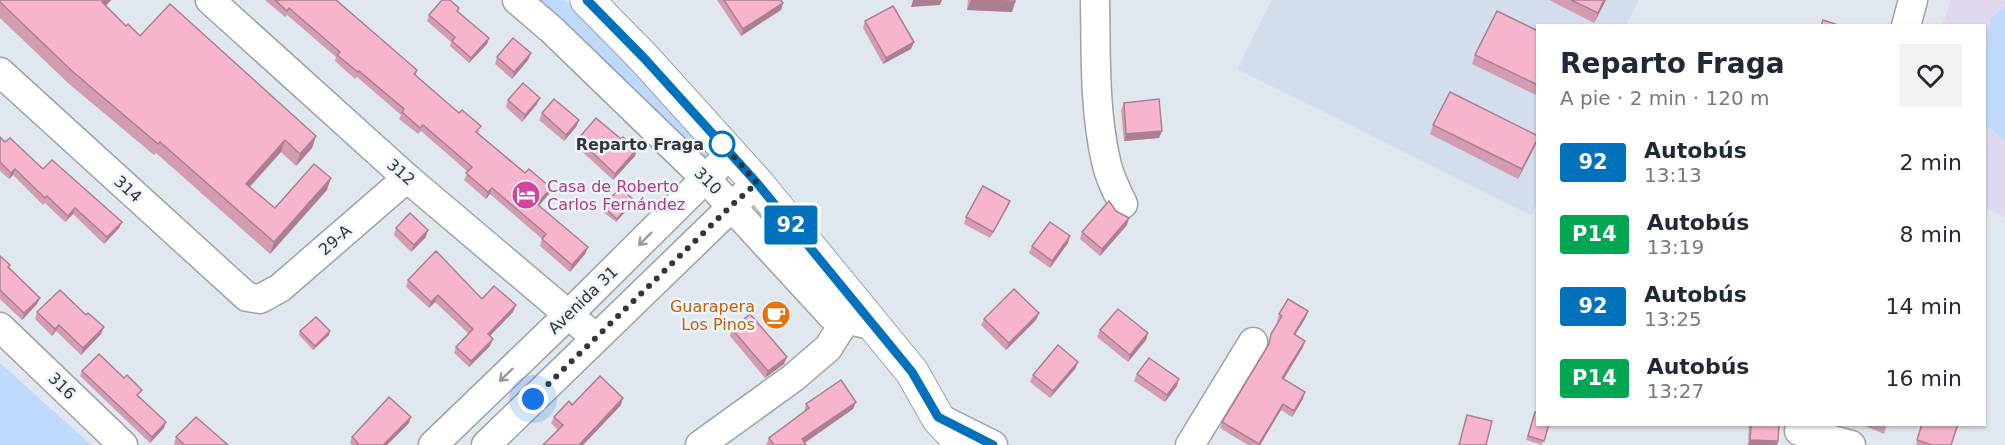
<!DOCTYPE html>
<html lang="es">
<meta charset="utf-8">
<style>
body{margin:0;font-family:"DejaVu Sans",sans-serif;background:#f2f2f3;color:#1f2937;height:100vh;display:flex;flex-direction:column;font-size:22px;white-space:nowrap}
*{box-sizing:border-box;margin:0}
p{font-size:20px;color:#747a83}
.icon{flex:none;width:33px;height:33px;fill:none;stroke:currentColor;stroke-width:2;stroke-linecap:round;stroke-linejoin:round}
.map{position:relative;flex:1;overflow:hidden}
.side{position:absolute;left:1536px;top:24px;width:450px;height:402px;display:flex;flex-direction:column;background:#fff;border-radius:0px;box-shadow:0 2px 4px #0004}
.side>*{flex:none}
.badge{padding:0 12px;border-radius:4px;font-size:21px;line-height:39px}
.you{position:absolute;width:30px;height:30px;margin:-15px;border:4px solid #fff;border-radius:50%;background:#1a73e8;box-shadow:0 0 0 9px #1a73e833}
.map>.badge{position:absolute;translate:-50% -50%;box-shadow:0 0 0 3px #fff}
.round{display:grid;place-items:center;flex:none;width:63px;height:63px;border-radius:0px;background:#f2f2f3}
.overview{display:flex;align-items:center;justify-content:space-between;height:102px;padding:0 24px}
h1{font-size:28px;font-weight:600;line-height:45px}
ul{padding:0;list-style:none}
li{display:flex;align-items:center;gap:18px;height:72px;padding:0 24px}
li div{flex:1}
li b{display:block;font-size:22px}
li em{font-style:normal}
li .badge{min-width:66px;font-weight:700;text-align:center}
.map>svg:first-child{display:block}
.built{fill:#d3ddeb}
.education{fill:#dfd8ee}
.green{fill:#bed9fc}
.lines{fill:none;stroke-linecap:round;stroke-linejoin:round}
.minor-casing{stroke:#9da2a9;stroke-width:31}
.major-casing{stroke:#9da2a9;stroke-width:35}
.minor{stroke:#fff;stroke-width:28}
.major{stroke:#fff;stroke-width:33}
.wall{fill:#d49cb0}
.shaded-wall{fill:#ac7f90}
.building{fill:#f6b5cd;stroke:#ac7f90;stroke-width:1.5}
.oneway{stroke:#999a9c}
.line-casing{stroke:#fff;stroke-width:14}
.line{stroke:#0072bc;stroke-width:9}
.walk{stroke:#333538;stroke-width:6;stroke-dasharray:0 10.8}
.stop-dot{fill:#fff;stroke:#0072bc;stroke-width:3}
.labels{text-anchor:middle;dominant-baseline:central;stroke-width:5;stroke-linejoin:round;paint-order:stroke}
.stop-label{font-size:16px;font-weight:bold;fill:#333538;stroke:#eef4fc;text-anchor:end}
.street-label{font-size:16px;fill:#333538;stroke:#eef4fc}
.hotel-label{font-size:16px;fill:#b23c85;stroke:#eef4fc;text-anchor:start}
.food-label{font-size:16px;fill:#c56008;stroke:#eef4fc;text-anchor:end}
</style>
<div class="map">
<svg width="2005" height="445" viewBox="0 0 2005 445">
<rect width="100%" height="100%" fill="#e1e7ee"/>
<polygon class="built" points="1272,0 1639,0 1626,25 1538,26 1538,201 1531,215 1237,69"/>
<polygon class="education" points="1951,0 2005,0 2005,217 1985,207 1984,26 1942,26"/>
<g class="green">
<polygon points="532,0 564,0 573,7 713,147 708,160 702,159"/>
<polygon points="2005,6 2005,141 1984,123 1985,59 1991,19"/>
<polygon points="0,363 91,445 0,445"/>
</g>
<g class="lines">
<g class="minor-casing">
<g id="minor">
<polyline points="210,0 407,178 596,338"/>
<polyline points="517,0 552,30 706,179 832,316 874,326"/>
<path d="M1095,0C1096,53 1094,109 1106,161C1109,176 1116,190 1123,204"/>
<polyline points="1906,26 1913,0"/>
<polyline points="0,72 247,297 260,299 280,288 407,178"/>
<polyline points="0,327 123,445"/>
<polyline points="943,420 993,445"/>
<polyline points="1799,431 1851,445"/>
<polyline points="433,445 569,314 719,165"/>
<polyline points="486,445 745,194"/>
<polyline points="700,445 793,378 828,348 840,329 843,317"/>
<polyline points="1190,445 1253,342"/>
</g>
</g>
<g class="major-casing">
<polyline id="major" points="587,0 644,58 757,183 912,372 938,418 963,445"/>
</g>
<use href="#minor" class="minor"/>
<use href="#major" class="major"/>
</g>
<g class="wall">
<polygon points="0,0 111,0 106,6 126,26 140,36 316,136 312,148 296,166 281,152 250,187 275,208 327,190 270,254 156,153 154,155 68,83 0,18"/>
<polygon points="265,0 336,0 417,70 416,75 479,132 478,133 525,173 551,188 549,194 539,205 588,247 585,254 570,272 540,246 542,239 490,194 486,199 464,180 468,172 421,131 418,134 399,119 401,115 357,77 355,79 335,61 336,57 287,15 285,17"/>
<polygon points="717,0 781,0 781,10 741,36"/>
<polygon points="968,0 1015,0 1012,12 967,10"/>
<polygon points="1549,0 1606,0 1594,23"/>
<polygon points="459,8 458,12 489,38 487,44 469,63 450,46 451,42 427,21 429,15"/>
<polygon points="865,21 914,42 911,49 883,64 863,28"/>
<polygon points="1538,31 1538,96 1472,64 1475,55"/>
<polygon points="531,53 528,60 512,79 495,64 497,57"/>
<polygon points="508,100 537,104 522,122 506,107"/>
<polygon points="1124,103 1162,131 1159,138 1124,141 1121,110"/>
<polygon points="542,113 579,120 576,127 564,141 539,120"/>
<polygon points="1433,125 1535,146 1518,179 1430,134"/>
<polygon points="0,137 5,142 43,169 122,222 119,228 104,244 73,214 65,222 45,203 43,205 13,175 9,179 0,171"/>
<polygon points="578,139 621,139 637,149 635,156 613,180 576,146"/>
<polygon points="1010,201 1007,208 990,238 964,224 966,217"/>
<polygon points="632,204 616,222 602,211 603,207"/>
<polygon points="1127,225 1100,256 1080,239 1082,232"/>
<polygon points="396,228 426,237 411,252 394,235"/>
<polygon points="1068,243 1050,268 1029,253 1032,246"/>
<polygon points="0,256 9,268 40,298 37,304 22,320 0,299"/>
<polygon points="408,280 482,299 513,312 490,336 490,346 469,367 454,353 456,347 469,334 435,302 429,308 406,287"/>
<polygon points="1308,311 1306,317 1295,335 1303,347 1284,379 1303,399 1292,417 1281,410 1260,445 1248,445 1220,428 1222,422 1268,347 1271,334 1279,322 1277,321 1279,314"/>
<polygon points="37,312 86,315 104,327 101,334 81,355 56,331 52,336 35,319"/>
<polygon points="1039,313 1036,320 1006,350 981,325 984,319"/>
<polygon points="732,329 784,364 765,378 730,336"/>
<polygon points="1100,330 1148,333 1146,340 1128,362 1097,337"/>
<polygon points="300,331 329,335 313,350 299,335"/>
<polygon points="1078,362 1075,369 1050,398 1030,382 1033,375"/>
<polygon points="82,371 139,397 164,428 150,443 80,376"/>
<polygon points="1137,374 1177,386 1165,402 1134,381"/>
<polygon points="856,402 853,409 805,443 806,445 766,445 769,438 804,412 806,404"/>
<polygon points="572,405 621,405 583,445 543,445 558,430 551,423 554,417"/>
<polygon points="1535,412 1549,424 1542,445 1526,440"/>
<polygon points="409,423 387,445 352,445 350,443 352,437"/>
<polygon points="1749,424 1779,424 1778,441 1777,445 1748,445"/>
<polygon points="1860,424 1887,424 1884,434"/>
<polygon points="1922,424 1951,445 1916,445"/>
<polygon points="176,437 228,445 175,445 174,444"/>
</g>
<g class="shaded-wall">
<polygon points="104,0 111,0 98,14 102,2"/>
<polygon points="913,0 942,0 940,5 911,7"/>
<polygon points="971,0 1015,2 1012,12 967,10"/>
<polygon points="1604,0 1606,0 1594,23 1598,13"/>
<polygon points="783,3 781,10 741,36 743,29"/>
<polygon points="489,38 487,44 469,63 471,58"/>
<polygon points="914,42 911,49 883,64 886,58"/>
<polygon points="531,53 528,60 512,79 514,72"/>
<polygon points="540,98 537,104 522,122 525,115"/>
<polygon points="579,120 576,127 564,141 566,135"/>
<polygon points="1162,131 1159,138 1124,141 1126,134"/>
<polygon points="316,136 312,148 296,166 300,154"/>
<polygon points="1538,138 1535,146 1518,179 1522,169"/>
<polygon points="285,140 281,152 242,195 246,184"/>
<polygon points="637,149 635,156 613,180 615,174"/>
<polygon points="15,169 13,175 9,179 11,173"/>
<polygon points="331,178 327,190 270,254 274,242"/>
<polygon points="492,188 490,194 486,199 488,192"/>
<polygon points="551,188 549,194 535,210 537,204"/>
<polygon points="634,200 632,204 616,222 617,219"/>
<polygon points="1010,201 1007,208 990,238 993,232"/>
<polygon points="75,208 73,214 65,222 68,216"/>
<polygon points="1129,218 1127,225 1100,256 1102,249"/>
<polygon points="122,222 119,228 104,244 107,237"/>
<polygon points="428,230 426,237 411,252 414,245"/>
<polygon points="1070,236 1068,243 1050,268 1052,261"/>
<polygon points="588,247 585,254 570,272 572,265"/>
<polygon points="438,295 435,302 429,308 431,302"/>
<polygon points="40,298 37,304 22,320 24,313"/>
<polygon points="516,305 513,312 485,341 488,334"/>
<polygon points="1308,311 1306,317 1292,340 1294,334"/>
<polygon points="1039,313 1036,320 1006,350 1009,343"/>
<polygon points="59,325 56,331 52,336 55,329"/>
<polygon points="104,327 101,334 81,355 83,348"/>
<polygon points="330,331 329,335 313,350 315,346"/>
<polygon points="1148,333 1146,340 1128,362 1130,355"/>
<polygon points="493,339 490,346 469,367 471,361"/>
<polygon points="1305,341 1303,347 1280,385 1282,378"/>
<polygon points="787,357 784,364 765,378 768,371"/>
<polygon points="1078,362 1075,369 1050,398 1053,391"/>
<polygon points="1179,379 1177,386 1165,402 1167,395"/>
<polygon points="1305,392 1303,399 1292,417 1294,411"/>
<polygon points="623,398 621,405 583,445 579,445"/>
<polygon points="856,402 853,409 801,445 802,439"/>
<polygon points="1283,404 1281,410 1260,445 1258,445"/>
<polygon points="411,417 409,423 387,445 383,445"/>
<polygon points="166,422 164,428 150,443 152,437"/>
<polygon points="1750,440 1778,441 1777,445 1748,445"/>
</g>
<g class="building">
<polygon points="0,0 104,0 102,2 126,26 128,24 140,36 170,4 316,136 300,154 285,140 246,184 275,208 314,164 331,178 274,242 160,142 158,144 72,71 0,2"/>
<polygon points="275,0 336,0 417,70 414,74 459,113 462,110 481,126 476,132 525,173 529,169 551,188 537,204 588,247 572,265 542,239 546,234 492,188 488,192 466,173 472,167 423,125 420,128 402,112 404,109 359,71 358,72 337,55 340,52 289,8 287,11"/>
<polygon points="442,0 450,0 459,8 457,11 489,38 471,58 452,41 455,37 429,15"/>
<polygon points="724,0 781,0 783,3 743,29"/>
<polygon points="971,0 1015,0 1015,2"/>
<polygon points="1571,0 1604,0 1598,13"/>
<polygon points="893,6 914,42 886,58 865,21"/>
<polygon points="1497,11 1538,31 1538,85 1475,55"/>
<polygon points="1823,20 1841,26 1821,26"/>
<polygon points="513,38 531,53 514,72 497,57"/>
<polygon points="523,83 540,98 525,115 508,100"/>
<polygon points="1450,92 1538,136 1538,138 1522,169 1433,125"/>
<polygon points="554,99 579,120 566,135 542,113"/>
<polygon points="1159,99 1162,131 1126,134 1124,103"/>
<polygon points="596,118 621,139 623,137 637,149 615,174 578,139"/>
<polygon points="0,137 5,142 10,138 43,169 52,160 122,222 107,237 75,208 68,216 47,196 45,198 15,169 11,173 0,162"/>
<polygon points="983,186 1010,201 993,232 966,217"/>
<polygon points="620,188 634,200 617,219 603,207"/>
<polygon points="1109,201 1116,211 1129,218 1102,249 1082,232"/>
<polygon points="410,213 428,230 414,245 396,228"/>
<polygon points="1050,222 1070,236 1052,261 1032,246"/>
<polygon points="436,251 482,299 494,286 516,305 488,334 493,339 471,361 456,347 473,329 438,295 431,302 408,280"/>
<polygon points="0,256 10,265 8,267 40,298 24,313 0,290"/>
<polygon points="1014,289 1039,313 1009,343 984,319"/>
<polygon points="60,290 86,315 88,313 104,327 83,348 59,325 55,329 37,312"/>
<polygon points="1288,299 1308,311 1294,334 1305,341 1282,378 1305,392 1294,411 1283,404 1259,444 1222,422 1269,344 1271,334 1282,316 1279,314"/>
<polygon points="1118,309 1148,333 1130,355 1100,330"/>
<polygon points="750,314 787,357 768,371 732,329"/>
<polygon points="316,317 330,331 315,346 300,331"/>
<polygon points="1058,345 1078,362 1053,391 1033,375"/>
<polygon points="99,354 124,378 127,375 142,390 137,395 166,422 152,437 82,371"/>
<polygon points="1149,358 1179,379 1167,395 1137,374"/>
<polygon points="600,376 623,398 579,445 543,445 563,425 554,417 569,401 572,405"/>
<polygon points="841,380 856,402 802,439 806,445 774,445 769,438 809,408 806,404"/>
<polygon points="389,397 411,417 383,445 356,445 358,443 352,437"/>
<polygon points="1535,412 1538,412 1538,424 1549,424 1544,441 1528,436"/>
<polygon points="1467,415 1492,421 1486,445 1459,445"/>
<polygon points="196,417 228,445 185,445 176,437"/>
<polygon points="1751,424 1779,424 1778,441 1750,440"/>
<polygon points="1922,424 1958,424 1951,445 1932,445 1917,440"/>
</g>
<defs><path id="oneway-shaft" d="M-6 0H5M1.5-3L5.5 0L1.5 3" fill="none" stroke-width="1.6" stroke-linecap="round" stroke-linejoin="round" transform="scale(1.5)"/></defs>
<g class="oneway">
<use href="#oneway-shaft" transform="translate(645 239) rotate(135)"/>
<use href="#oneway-shaft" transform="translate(506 375) rotate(136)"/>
</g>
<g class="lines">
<g class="line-casing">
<polyline id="line" points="587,0 644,58 757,183 912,372 938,417 993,445"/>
</g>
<use href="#line" class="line"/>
<polyline class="walk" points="533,399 732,205 757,183 721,142 722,144"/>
</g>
<defs>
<g id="hotel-disc" transform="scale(1.5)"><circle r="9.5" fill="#d1479c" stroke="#eef4fc"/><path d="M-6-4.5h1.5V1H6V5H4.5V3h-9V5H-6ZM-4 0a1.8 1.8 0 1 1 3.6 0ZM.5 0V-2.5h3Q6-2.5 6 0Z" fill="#fff"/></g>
<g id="cafe-disc" transform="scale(1.5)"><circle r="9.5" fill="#e8710a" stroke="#eef4fc"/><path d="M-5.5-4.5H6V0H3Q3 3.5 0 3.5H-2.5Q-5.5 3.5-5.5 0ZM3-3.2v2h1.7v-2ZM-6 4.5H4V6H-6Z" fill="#fff"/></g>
</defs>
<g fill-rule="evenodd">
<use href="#hotel-disc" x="526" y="195"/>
<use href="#cafe-disc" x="776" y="315"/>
</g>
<circle class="stop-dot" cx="722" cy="144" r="12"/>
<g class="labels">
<g class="stop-label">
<text x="704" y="144">Reparto Fraga</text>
</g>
<g class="street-label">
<text transform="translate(401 172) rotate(41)">312</text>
<text transform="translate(708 181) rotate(45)">310</text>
<text transform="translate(128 189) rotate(42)">314</text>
<text transform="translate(335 240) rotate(-41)">29-A</text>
<text transform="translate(583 300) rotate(-44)">Avenida 31</text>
<text transform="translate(62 386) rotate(44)">316</text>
</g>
<g class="hotel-label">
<text x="547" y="186">Casa de Roberto<tspan x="547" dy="18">Carlos Fernández</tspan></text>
</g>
<g class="food-label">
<text x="755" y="306">Guarapera<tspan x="755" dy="18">Los Pinos</tspan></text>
</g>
</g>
</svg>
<div class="you" style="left:533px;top:399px"></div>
<b class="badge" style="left:791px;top:225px;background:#0072bc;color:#fff">92</b>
<section class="side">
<div class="overview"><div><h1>Reparto Fraga</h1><p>A pie · 2 min · 120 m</p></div><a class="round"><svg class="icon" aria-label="heart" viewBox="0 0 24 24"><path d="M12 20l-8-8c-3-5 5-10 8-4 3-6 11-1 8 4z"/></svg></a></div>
<ul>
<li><span class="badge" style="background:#0072bc;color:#fff">92</span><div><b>Autobús</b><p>13:13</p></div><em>2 min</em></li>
<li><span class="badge" style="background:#00a651;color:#fff">P14</span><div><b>Autobús</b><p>13:19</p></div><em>8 min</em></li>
<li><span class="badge" style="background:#0072bc;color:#fff">92</span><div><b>Autobús</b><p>13:25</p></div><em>14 min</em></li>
<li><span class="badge" style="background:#00a651;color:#fff">P14</span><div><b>Autobús</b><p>13:27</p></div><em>16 min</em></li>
</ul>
</section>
</div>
